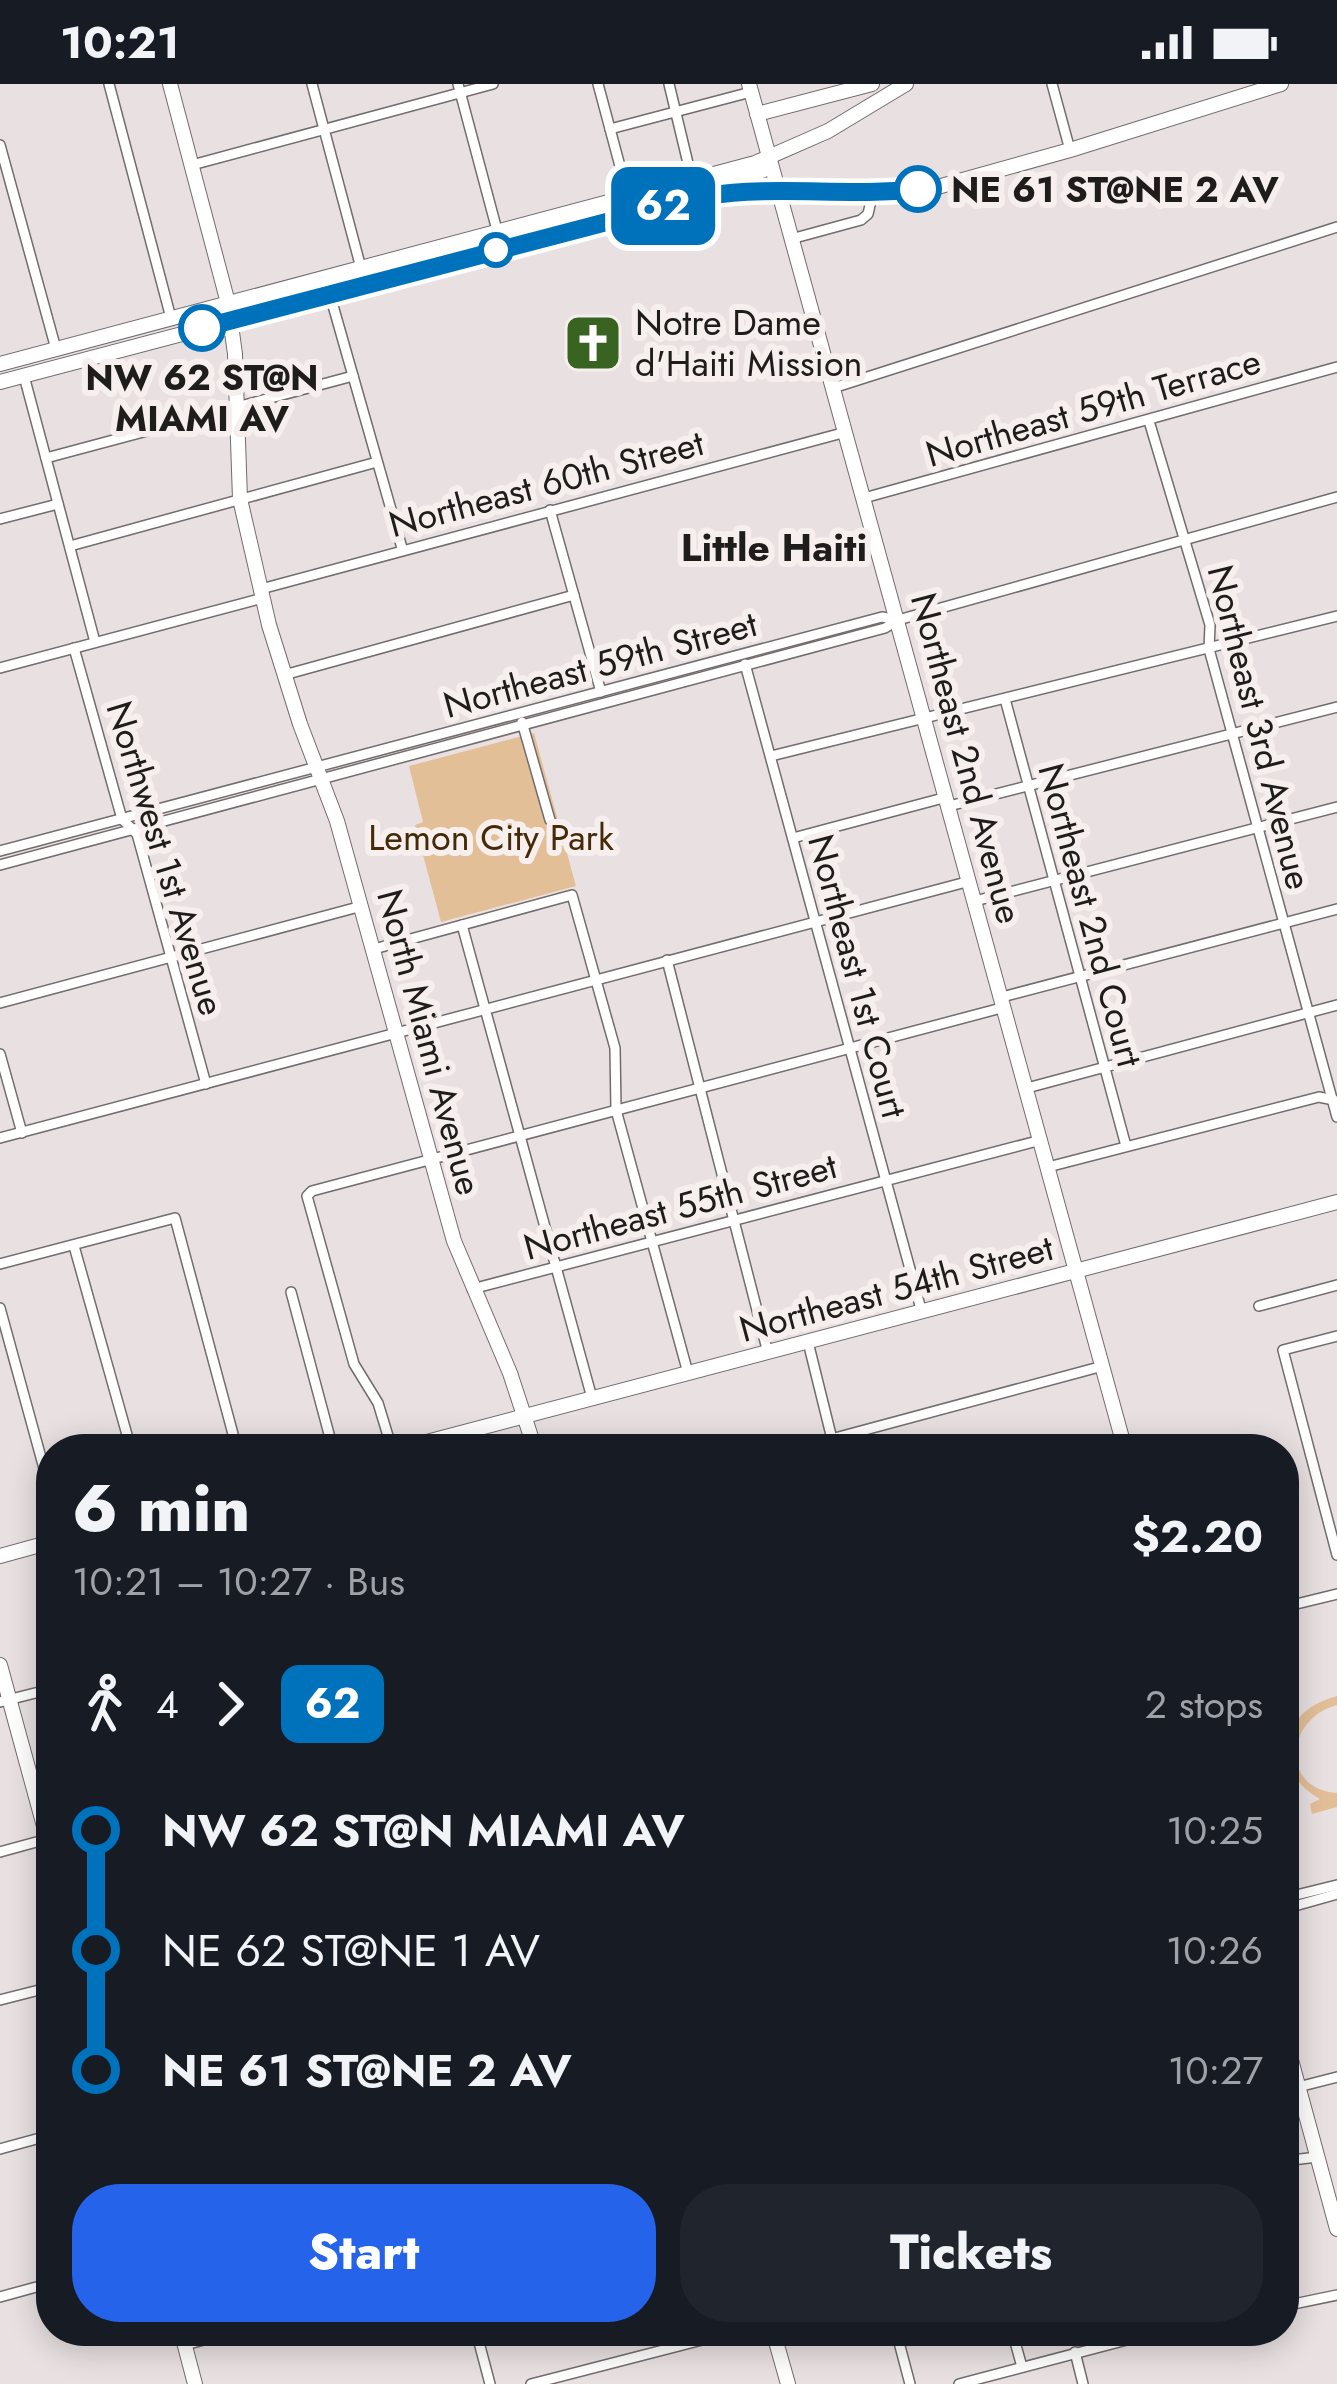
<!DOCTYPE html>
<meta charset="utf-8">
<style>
body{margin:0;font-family:Jost,sans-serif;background:#20242c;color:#f1f3f6;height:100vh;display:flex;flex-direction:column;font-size:45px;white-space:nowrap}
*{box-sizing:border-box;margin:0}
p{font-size:39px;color:#9ea1a6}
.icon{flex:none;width:66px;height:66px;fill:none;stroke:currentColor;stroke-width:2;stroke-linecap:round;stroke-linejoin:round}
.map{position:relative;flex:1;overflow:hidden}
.side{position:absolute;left:36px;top:1350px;width:1263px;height:912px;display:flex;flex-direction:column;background:#171b24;border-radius:48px;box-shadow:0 6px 30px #0003}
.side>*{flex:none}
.badge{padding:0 24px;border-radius:18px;font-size:42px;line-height:78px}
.map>.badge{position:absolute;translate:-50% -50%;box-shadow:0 0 0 6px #fff}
.legs{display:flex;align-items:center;gap:18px;height:132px;padding:0 36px;font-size:39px}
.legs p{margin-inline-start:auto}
.overview{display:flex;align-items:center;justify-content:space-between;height:204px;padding:0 36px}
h1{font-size:66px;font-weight:800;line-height:90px}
.cta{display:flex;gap:24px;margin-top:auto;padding:24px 36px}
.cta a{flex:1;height:138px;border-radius:48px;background:#2563eb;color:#fff;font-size:48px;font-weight:800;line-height:138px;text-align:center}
.cta a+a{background:#20242c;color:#f1f3f6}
ul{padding:0 36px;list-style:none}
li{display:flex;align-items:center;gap:42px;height:120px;font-size:45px}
li i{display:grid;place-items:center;width:18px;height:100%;margin:0 15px;background:currentColor}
li i::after{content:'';width:30px;height:30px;margin:-15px;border:9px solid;border-radius:50%;background:#171b24}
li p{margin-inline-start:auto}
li:first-child i{background:linear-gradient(#0000 50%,currentColor 0)}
li:last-child i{background:linear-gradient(currentColor 50%,#0000 0)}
.status{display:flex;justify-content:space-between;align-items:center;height:84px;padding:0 60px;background:#171b24;direction:ltr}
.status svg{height:33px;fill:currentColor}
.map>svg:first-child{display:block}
.green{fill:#e3bf98}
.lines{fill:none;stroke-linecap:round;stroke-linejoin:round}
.street-casing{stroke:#736c6c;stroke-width:12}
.secondary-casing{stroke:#736c6c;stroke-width:16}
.street{stroke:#fff;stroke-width:9}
.secondary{stroke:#fff;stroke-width:14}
.line-1-casing{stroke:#fff;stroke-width:27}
.line-1{stroke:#0072bc;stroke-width:18}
.stop-1-dot{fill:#fff;stroke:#0072bc;stroke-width:6}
.labels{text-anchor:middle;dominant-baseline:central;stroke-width:12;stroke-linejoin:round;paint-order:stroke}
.stop-label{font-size:36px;font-weight:bold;fill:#1f1c1c;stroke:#f6efee;text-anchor:start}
.poi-label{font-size:36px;fill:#1f1c1c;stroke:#f6efee;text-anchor:start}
.street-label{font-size:36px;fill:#1f1c1c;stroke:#f6efee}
.park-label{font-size:36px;fill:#452a07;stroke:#f6efee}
.neighbourhood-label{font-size:39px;font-weight:bold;fill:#1f1c1c;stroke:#f6efee}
</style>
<div class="status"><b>10:21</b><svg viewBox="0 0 49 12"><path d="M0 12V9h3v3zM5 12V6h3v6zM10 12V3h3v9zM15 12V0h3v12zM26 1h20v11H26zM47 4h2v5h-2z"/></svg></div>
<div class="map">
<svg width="1337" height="2300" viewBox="0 0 1337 2300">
<rect width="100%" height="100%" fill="#e9e1e1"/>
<g class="green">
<polygon points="534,649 576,802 441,838 415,741 423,738 409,682"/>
<path d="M1337,1612V1621C1285,1635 1280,1705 1337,1709V1723L1312,1730L1310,1720L1320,1715C1267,1685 1280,1626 1337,1612Z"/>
</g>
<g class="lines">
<g class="street-casing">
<g id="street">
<polyline points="109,0 171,234"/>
<polyline points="312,0 361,184"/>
<polyline points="458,0 502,165"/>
<polyline points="598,0 628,112"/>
<polyline points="669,0 692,96"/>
<polyline points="1052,0 1070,66"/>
<polyline points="610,45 751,8"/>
<polyline points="0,61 56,265"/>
<polyline points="192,81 493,0"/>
<polyline points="791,155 861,136 868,130 873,108"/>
<polyline points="330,211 402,464"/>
<polyline points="24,292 95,558"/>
<polyline points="833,304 1337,143"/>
<polyline points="1149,337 1210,541 1209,565 1337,1033"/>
<polyline points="46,374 353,292"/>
<polyline points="864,414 1337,283"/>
<polyline points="550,426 601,608"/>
<polyline points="0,435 58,420"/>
<polyline points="70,462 377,378"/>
<polyline points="261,505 846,348"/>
<polyline points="74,564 122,735 137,750 206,1000"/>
<polyline points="745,580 922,1229"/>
<polyline points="0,584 263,514"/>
<polyline points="284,591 574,511"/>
<polyline points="1005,615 1126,1062"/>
<polyline points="522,638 550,736"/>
<polyline points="771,672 1337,532"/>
<polyline points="949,722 1337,623"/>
<polyline points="793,754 947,713"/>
<polyline points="0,767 882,533 898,536"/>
<polyline points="0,781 885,544 898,536 1337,413"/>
<polyline points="975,817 1337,723"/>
<polyline points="462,841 592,1314"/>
<polyline points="374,865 572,811 615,964 616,1026 688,1289"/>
<polyline points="667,876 768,1269"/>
<polyline points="1002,913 1337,825"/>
<polyline points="0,919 362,822"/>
<polyline points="0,970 22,1049"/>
<polyline points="1027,1004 1337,921"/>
<polyline points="0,1054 970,797"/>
<polyline points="1048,1083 1319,1013 1334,1016"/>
<polyline points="74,1162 131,1365"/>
<polyline points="0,1180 175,1134 237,1365"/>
<polyline points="472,1205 1041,1056"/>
<polyline points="291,1208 333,1365"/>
<polyline points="1259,1222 1337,1201"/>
<polyline points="0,1224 51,1410"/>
<polyline points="1337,1252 1283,1266 1337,1471"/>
<polyline points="808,1258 832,1355"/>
<polyline points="392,1365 378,1319 354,1280 307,1112 312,1107 1005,923"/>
<polyline points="794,1365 1103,1282"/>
<polyline points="1284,1523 1337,1510"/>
<polyline points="0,1618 51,1605"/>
<polyline points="0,1768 51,1754"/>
<polyline points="1284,1814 1337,1801"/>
<polyline points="1284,1825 1337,1810"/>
<polyline points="0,1916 51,1903"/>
<polyline points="1298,2003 1337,1993"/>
<polyline points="0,2065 51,2051"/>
<polyline points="1284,2077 1317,2073"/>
<polyline points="0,2213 51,2199"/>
<polyline points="1284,2222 1337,2211"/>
<polyline points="476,2247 490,2300"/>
<polyline points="896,2247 910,2300"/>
<polyline points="1012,2247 1022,2283"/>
<polyline points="185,2261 237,2247"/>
<polyline points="1075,2268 1083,2300"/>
<polyline points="531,2300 737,2247"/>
<polyline points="959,2300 1161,2247"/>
</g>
</g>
<g class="secondary-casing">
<g id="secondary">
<polyline points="170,0 228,219 235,270 240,415 269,541 300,640 337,737 454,1157 510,1289 535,1365"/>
<polyline points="749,0 1125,1365"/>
<polyline points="757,30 872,0"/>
<polyline points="719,103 764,86 769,75"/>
<polyline points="0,280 755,79 828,47 906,0"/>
<polyline points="0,298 706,112 777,104 873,108 934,104 1070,66 1281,0"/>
<polyline points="400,1365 1337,1118"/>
<polyline points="0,1472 51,1458"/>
<polyline points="0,1581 51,1768"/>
<polyline points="1284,1950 1337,2145"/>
<polyline points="181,2247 195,2300"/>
<polyline points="773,2247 788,2300"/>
</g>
</g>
<use href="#street" class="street"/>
<use href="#secondary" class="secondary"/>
</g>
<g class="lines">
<g class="line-1-casing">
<path id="line-1" d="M202,244L706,112C777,101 847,113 918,105"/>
</g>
<use href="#line-1" class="line-1"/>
</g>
<defs>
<g id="church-square" transform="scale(3)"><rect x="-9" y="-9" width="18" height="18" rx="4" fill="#396321" stroke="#f6efee"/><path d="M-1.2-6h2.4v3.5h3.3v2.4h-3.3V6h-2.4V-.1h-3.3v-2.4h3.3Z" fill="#fff"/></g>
</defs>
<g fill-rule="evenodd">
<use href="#church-square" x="593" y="259"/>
</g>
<g class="stop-1-dot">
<circle cx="918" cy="105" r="21"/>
<circle cx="496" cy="166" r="15"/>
<circle cx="202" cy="244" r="21"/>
</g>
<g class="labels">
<g class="stop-label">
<text x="951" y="105">NE 61 ST@NE 2 AV</text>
<text x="202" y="293" text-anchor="middle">NW 62 ST@N<tspan x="202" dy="41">MIAMI AV</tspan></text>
</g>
<g class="poi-label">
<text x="635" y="238">Notre Dame<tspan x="635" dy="41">d'Haiti Mission</tspan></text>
</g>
<g class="street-label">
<text transform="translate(1093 323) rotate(-16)">Northeast 59th Terrace</text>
<text transform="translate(546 399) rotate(-15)">Northeast 60th Street</text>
<text transform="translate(600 580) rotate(-15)">Northeast 59th Street</text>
<text transform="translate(1260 643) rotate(76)">Northeast 3rd Avenue</text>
<text transform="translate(967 674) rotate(75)">Northeast 2nd Avenue</text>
<text transform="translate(166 774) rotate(73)">Northwest 1st Avenue</text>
<text transform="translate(1091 831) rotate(75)">Northeast 2nd Court</text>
<text transform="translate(858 892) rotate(75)">Northeast 1st Court</text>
<text transform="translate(430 958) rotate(75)">North Miami Avenue</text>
<text transform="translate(680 1122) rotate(-15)">Northeast 55th Street</text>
<text transform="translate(896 1204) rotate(-15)">Northeast 54th Street</text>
</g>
<g class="park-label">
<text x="491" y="753">Lemon City Park</text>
</g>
<g class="neighbourhood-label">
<text x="774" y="463">Little Haiti</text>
</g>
</g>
</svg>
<b class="badge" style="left:663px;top:122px;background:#0072bc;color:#fff">62</b>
<section class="side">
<div class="overview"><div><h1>6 min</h1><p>10:21 – 10:27 · Bus</p></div><b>$2.20</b></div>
<div class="legs"><svg class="icon" aria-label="walk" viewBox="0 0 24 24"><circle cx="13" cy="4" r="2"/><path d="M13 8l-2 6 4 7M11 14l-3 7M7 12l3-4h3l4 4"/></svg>4<svg class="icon" aria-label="forward" viewBox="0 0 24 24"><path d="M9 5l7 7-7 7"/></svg><b class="badge" style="background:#0072bc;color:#fff">62</b><p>2 stops</p></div>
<ul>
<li><i style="color:#0072bc"></i><b>NW 62 ST@N MIAMI AV</b><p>10:25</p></li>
<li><i style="color:#0072bc"></i><span>NE 62 ST@NE 1 AV</span><p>10:26</p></li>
<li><i style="color:#0072bc"></i><b>NE 61 ST@NE 2 AV</b><p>10:27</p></li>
</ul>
<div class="cta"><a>Start</a><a>Tickets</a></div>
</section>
</div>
